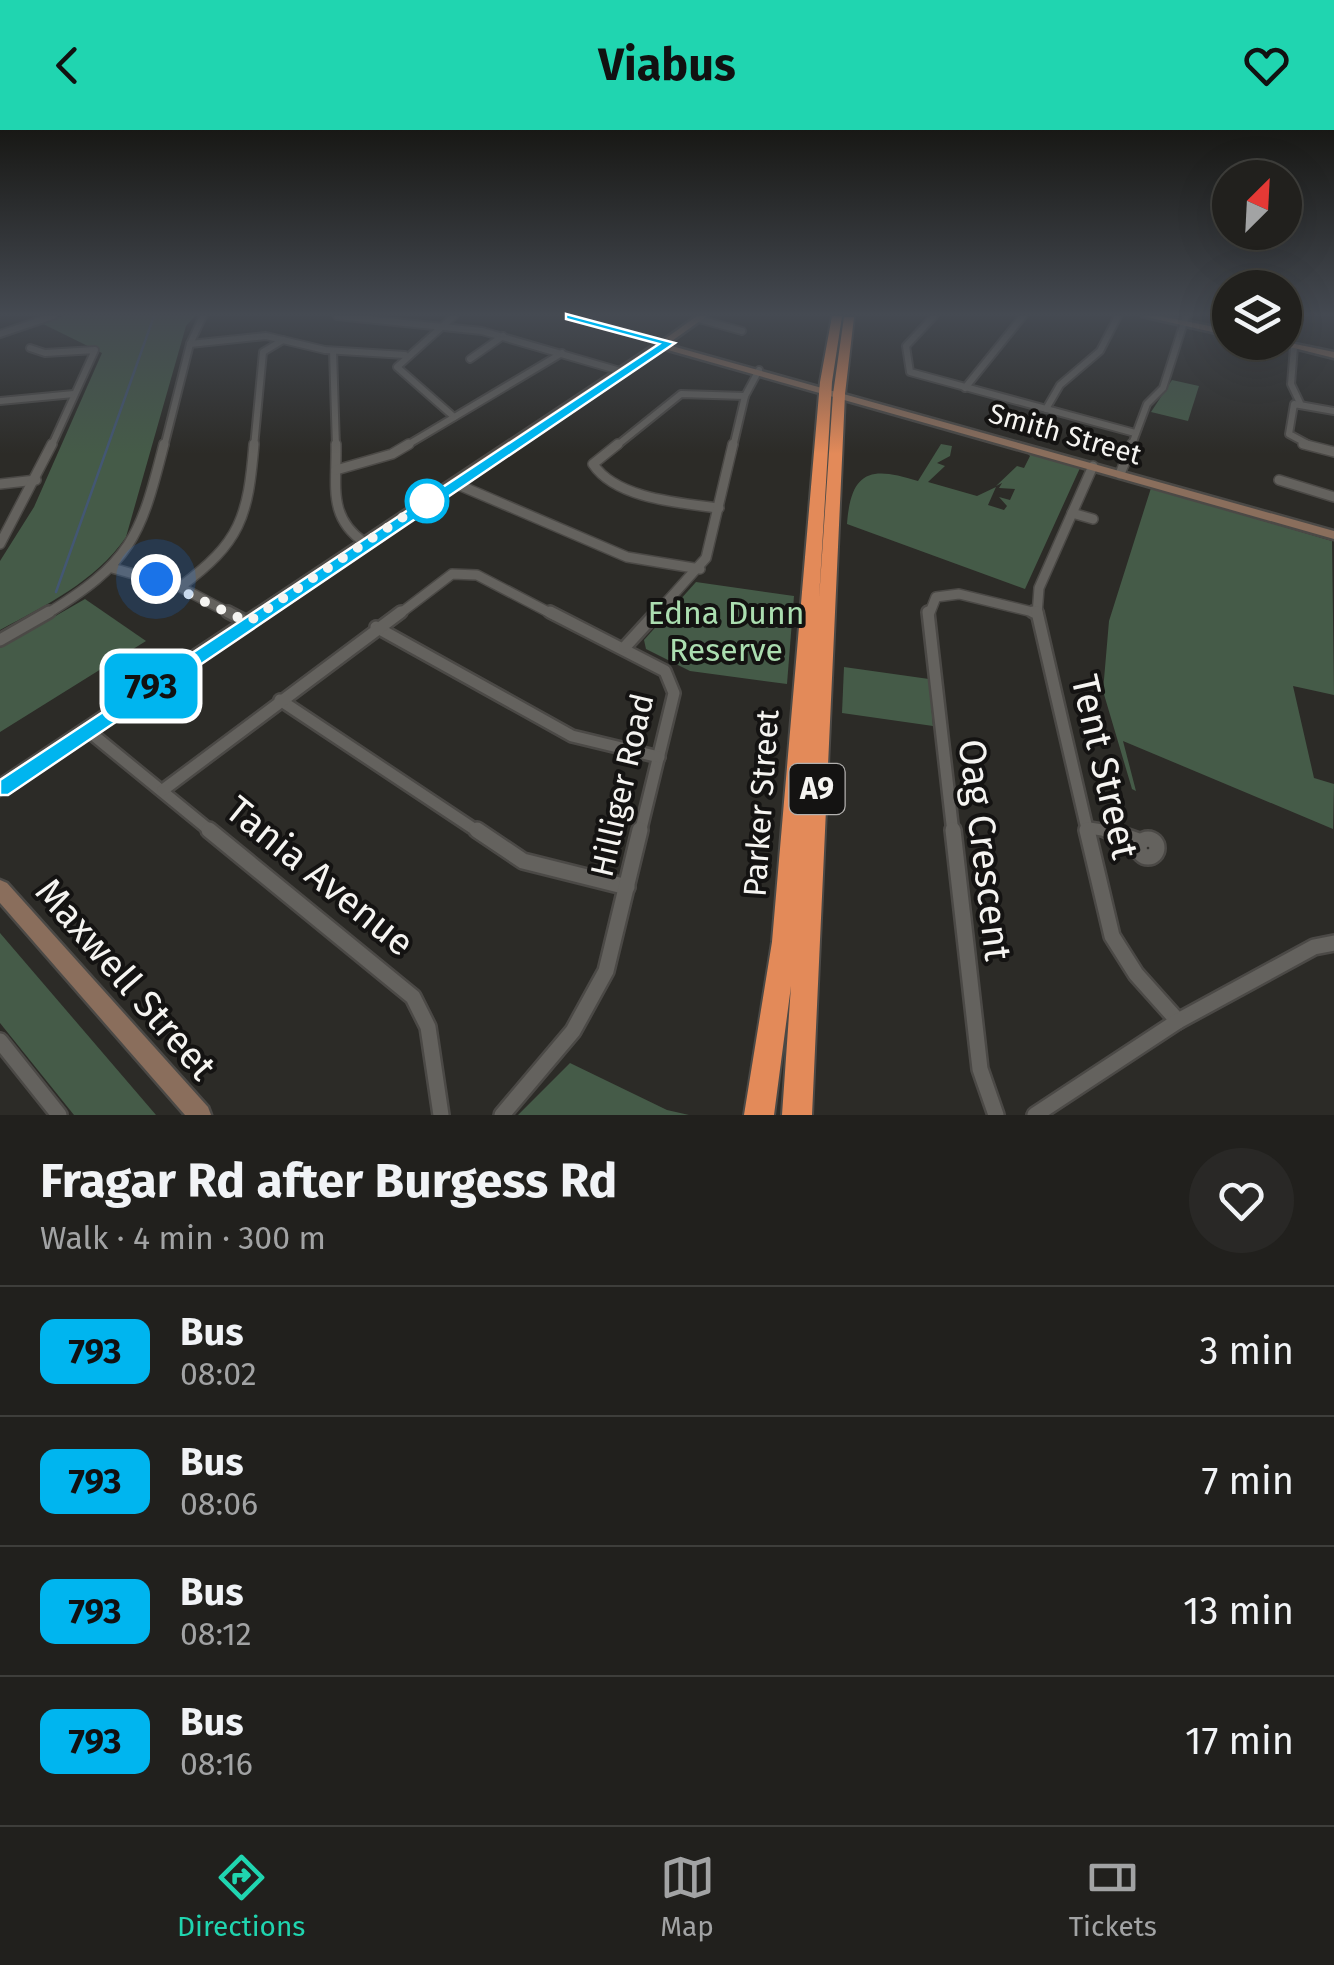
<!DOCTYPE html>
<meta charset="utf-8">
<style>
body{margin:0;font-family:"Fira Sans",sans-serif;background:#292826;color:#f1f3f6;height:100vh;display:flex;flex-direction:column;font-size:38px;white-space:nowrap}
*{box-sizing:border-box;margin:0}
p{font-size:32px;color:#a2a3a4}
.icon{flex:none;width:55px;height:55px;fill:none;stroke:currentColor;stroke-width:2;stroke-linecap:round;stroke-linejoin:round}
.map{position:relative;height:985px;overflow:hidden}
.drawer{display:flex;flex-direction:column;background:#21201d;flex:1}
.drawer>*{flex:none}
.badge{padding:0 20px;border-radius:15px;font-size:35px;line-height:65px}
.needle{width:65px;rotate:24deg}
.tools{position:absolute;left:1212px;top:30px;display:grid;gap:20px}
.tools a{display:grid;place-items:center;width:90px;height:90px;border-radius:50%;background:#21201d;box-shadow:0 10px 40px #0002,0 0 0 2px #3e3e3b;font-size:50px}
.you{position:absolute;width:50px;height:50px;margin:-25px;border:8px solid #fff;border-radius:50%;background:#1a73e8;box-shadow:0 0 0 15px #1a73e833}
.map>.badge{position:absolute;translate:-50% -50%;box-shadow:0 0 0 5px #fff}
.round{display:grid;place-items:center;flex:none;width:105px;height:105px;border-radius:52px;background:#292826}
.head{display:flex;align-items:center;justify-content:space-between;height:170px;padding:0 40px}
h1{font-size:48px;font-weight:700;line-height:75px}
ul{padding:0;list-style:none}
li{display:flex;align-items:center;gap:30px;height:130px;padding:0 40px;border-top:2px solid #3e3e3b}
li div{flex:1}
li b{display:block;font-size:38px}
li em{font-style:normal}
li .badge{min-width:110px;font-weight:700;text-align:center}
header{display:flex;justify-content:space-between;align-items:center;height:130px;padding:0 40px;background:#20d5b0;color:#111;font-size:45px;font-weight:700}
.tabs{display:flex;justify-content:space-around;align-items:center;height:140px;border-top:2px solid #3e3e3b;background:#21201d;font-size:28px;color:#a2a3a4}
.tabs a{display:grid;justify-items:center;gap:5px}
.tabs .selected{color:#20d5b0}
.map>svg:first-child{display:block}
.green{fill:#455b48}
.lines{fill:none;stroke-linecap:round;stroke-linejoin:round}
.stream{stroke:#435773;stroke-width:2.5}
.street-far3-casing{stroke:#4b4946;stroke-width:10}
.street-far2-casing{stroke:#4b4946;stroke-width:12}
.street-far1-casing{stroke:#4b4946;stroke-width:16}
.street-casing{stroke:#4b4946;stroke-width:20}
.secondary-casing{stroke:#4b4946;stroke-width:5}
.highway-casing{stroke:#4b4946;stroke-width:4}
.street-far3{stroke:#64625e;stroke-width:6}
.street-far2{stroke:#64625e;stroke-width:9}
.street-far1{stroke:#64625e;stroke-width:11}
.street{stroke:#64625e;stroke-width:15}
.secondary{fill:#8a6e5c;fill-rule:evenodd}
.highway{fill:#e38a59;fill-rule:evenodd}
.line{fill:#00b5ef;stroke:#fff;stroke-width:2.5}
.walk{stroke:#f5f4f1;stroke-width:10;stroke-dasharray:0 18}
.stop-dot{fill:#fff;stroke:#00b5ef;stroke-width:5}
.labels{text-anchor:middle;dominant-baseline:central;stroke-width:8;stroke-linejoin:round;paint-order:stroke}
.far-street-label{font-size:28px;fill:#f5f4f1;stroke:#141312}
.shield{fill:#141312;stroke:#b2b0ae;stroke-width:2.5}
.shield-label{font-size:30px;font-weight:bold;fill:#f5f4f1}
.park-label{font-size:32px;fill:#abdeb0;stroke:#141312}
.street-label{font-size:32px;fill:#f5f4f1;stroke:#141312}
.near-street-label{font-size:38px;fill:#f5f4f1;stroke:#141312}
</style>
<header><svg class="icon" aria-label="back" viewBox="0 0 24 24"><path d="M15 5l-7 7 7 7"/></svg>Viabus<svg class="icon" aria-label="heart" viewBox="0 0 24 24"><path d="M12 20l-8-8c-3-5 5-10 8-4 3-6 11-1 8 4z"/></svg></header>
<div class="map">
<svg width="1334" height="985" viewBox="0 0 1334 985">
<rect width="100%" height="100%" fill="#2c2b27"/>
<g class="green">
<path d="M63,186H195L186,196L126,407C95,452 46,475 0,500V431L34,377L102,223L41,193Z"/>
<polygon points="1172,250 1199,256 1188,291 1151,282"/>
<path d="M941,314L952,316L950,326L937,333L945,336L928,352L977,366L996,357L988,375L1004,380L1007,376L999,367L1010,370L1015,359L999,358L1002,353L996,356L1017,336L1024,338L1030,326L1027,323L1080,338L1025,459L847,394C851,338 873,337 918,351Z"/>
<polygon points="1151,358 1332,411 1334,565 1293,556 1314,648 1334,654 1333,699 1123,611 1136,661 1132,659 1103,561 1109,491"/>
<polygon points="696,452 794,466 787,554 690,541 646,519 644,510"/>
<polygon points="85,469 146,511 0,602 0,518"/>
<polygon points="844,537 929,549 933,596 842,583"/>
<polygon points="0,803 156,985 74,985 0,893"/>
<polygon points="570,933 667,980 689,985 518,985"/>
</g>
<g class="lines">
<polyline class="stream" points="56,462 154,186"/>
<g class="street-far3-casing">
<g id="street-far3">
<polyline points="337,186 482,201 620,241"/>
<polyline points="454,186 397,237 454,287"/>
<polyline points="934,186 906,216 910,242 1135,303"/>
<polyline points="699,189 742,201"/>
<polyline points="0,204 53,186"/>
<polyline points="190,214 266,206 325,220 405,225"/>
<polyline points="1294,217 1291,254 1300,273"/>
<polyline points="30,218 45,223 95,220 51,317"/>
<polyline points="333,221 336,317"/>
<polyline points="470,229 503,206"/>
<polyline points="965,258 1023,186"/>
<polyline points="0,271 74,264"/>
<polyline points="1046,279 1060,255 1100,221 1118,186"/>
<polyline points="164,317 190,214 203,186"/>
<polyline points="254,317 263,222 283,210"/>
<polyline points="404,317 562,223"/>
<polyline points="615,317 681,264 745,266"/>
<polyline points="733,317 745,266 759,240"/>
<polyline points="1131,317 1147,274 1163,258 1186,186"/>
<polyline points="1313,317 1289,304 1294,274 1334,281"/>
</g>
</g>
<g class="street-far2-casing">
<g id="street-far2">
<path d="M336,314C337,356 327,387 365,413"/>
<path d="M618,314L593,334C616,369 681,373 719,378"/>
<polyline points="1303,314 1334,322"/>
<polyline points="336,340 392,324 409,314"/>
<polyline points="1120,344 1132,314"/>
<polyline points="1279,350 1334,367"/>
<polyline points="454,353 627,427 700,439"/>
<polyline points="0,354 36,350"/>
<polyline points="1072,383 1093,389"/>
<polyline points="0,414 52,314"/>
<polyline points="112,438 180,457 233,485"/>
<path d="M180,457C241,412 248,387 254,314"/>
<path d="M45,485C131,432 140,409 164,314"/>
<polyline points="398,485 452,444 477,445 554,485"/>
<polyline points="655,485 706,428 733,314"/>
<polyline points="929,485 936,467 959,464 1037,483"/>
<polyline points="1037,485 1039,458 1093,336"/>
</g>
</g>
<g class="street-far1-casing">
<g id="street-far1">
<polyline points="228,482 247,492"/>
<polyline points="550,482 665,541 674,563 640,703"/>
<polyline points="928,482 953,703"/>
<polyline points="1033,482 1037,483"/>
<polyline points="1037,482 1088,703"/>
<polyline points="376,497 572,606 659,627"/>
<polyline points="0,510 49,482"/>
<polyline points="625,517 657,482"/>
<polyline points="280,570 480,703"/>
<polyline points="86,599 213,703"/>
<polyline points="163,660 401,482"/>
<polyline points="1089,698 1122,703"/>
</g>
</g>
<g class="street-casing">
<g id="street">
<polyline points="209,700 413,867 428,897 441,985"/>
<polyline points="477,700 523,731 627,757"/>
<polyline points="953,700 980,939 996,985"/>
<polyline points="1087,700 1112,806 1136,844 1178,891"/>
<polyline points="1107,700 1139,711"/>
<circle cx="1148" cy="718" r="9"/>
<polyline points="0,911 59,985"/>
<polyline points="502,985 573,901 606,841 640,700"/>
<polyline points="1035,985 1178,891 1314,817 1334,813"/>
</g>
</g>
<g class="secondary-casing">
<g id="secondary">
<polygon points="566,186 579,186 662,211 697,186 707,186 669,213 661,213 1334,401 1334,409 661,218 0,665 0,649 657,213"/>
<polygon points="1142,186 1159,186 1230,200 1230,206"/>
<polygon points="1270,212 1285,212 1334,222 1334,228"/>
<polygon points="0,750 7,753 208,977 211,985 185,985 0,773"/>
</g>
</g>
<g class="highway-casing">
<polygon id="highway" points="832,186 842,186 832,252 819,469 833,264 844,187 854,187 845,264 812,985 782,985 791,856 774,985 744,985 772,812 820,252"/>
</g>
<use href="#street-far3" class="street-far3"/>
<use href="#street-far2" class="street-far2"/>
<use href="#street-far1" class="street-far1"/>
<use href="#street" class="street"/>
<use href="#secondary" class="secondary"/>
<use href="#highway" class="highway"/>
</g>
<linearGradient id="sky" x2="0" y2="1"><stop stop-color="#181815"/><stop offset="0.57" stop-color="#454a52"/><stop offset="1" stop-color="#454a52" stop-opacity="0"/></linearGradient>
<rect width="1334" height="324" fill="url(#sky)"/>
<polygon class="line" points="566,184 675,213 8,665 0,665 0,650 659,214 566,189"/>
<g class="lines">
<polyline class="walk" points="156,449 248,492 427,371"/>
</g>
<circle class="stop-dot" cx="427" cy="371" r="20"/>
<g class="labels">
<g class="far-street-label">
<text transform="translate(1065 304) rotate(16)">Smith Street</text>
</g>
<rect class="shield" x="789.5" y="634" width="55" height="50" rx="8"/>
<g class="shield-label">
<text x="817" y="659">A9</text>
</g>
<g class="park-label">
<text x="726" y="483">Edna Dunn<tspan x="726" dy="37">Reserve</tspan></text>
</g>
<g class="street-label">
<text transform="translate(622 655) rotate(-77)">Hilliger Road</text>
<text transform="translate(761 673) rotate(-86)">Parker Street</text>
</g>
<g class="near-street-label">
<text transform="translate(1105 637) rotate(77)">Tent Street</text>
<text transform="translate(985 720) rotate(83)">Oag Crescent</text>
<text transform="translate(320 746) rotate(39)">Tania Avenue</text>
<text transform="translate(126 849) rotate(49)">Maxwell Street</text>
</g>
</g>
</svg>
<div class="tools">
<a><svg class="needle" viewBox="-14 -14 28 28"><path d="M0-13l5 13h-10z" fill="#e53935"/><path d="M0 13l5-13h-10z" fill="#a2a3a4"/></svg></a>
<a><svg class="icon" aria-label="layers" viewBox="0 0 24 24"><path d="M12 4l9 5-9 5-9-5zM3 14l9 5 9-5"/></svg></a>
</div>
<div class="you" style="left:156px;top:449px"></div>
<b class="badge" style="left:151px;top:556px;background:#00b5ef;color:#111">793</b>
</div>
<section class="drawer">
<div class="head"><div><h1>Fragar Rd after Burgess Rd</h1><p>Walk · 4 min · 300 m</p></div><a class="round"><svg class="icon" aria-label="heart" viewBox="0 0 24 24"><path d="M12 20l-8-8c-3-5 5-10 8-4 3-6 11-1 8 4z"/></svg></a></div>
<ul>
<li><span class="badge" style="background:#00b5ef;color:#111">793</span><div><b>Bus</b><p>08:02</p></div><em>3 min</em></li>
<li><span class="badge" style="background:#00b5ef;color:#111">793</span><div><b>Bus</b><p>08:06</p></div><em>7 min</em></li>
<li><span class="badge" style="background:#00b5ef;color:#111">793</span><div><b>Bus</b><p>08:12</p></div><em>13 min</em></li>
<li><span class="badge" style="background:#00b5ef;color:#111">793</span><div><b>Bus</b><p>08:16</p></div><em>17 min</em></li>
</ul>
</section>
<nav class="tabs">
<a class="selected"><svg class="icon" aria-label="directions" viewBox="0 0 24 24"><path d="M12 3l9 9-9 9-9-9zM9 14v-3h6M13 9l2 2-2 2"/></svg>Directions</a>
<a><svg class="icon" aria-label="map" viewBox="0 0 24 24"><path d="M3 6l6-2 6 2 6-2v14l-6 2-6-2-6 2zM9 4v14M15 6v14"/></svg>Map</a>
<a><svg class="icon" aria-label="tickets" viewBox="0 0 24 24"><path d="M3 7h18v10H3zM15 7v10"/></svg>Tickets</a>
</nav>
